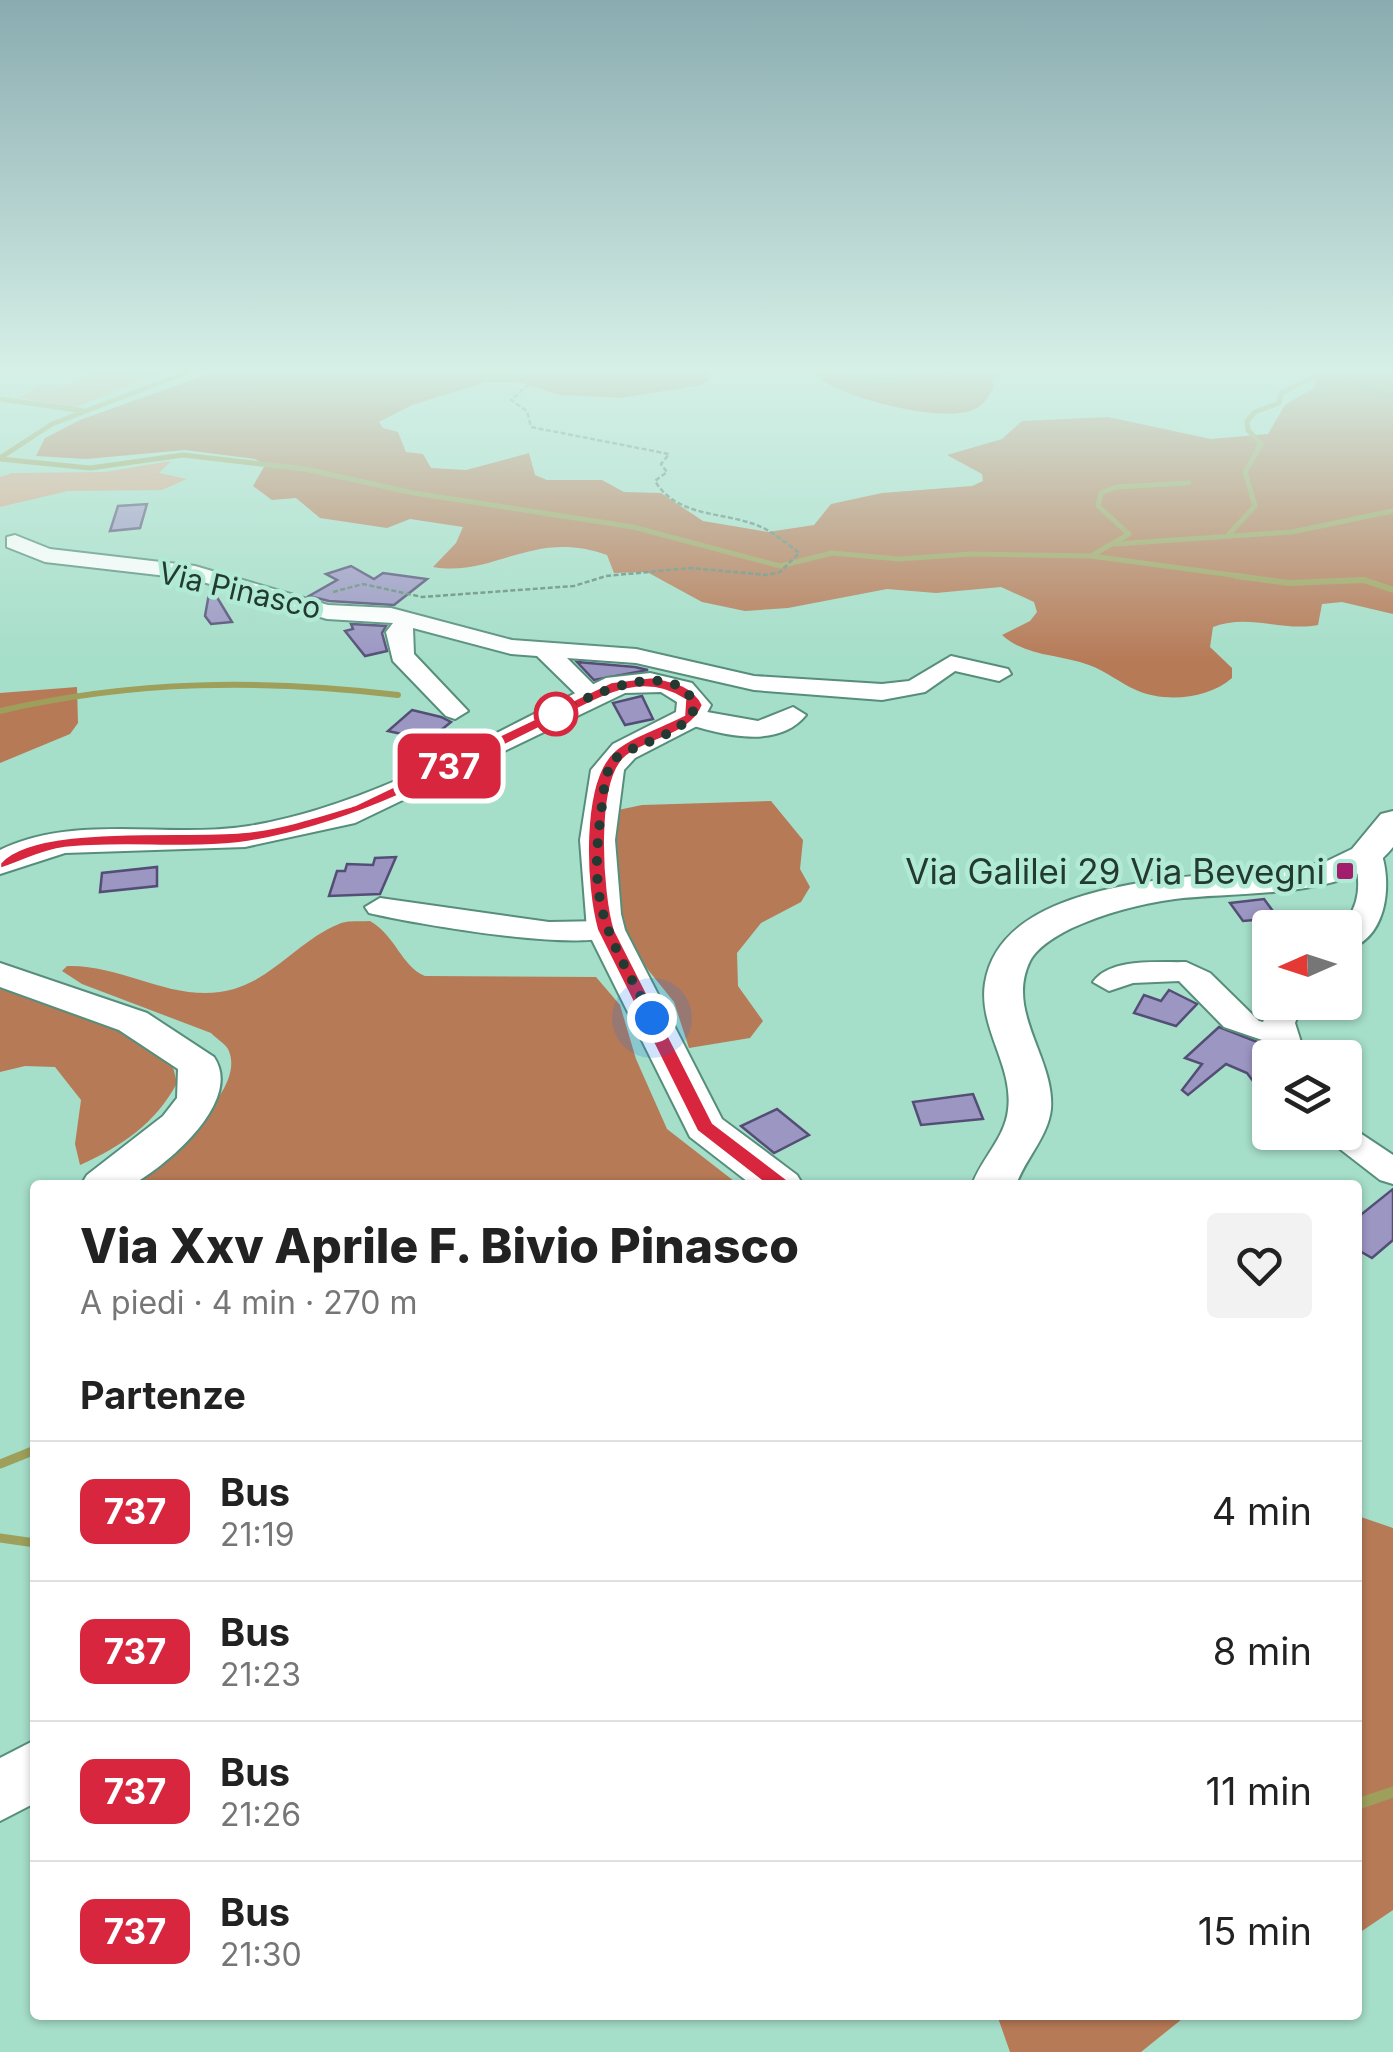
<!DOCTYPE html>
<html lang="it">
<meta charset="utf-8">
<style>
body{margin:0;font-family:Inter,sans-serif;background:#f2f2f2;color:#222;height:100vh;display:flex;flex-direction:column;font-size:38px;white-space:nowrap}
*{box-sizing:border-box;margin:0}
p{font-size:32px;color:#767676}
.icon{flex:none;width:55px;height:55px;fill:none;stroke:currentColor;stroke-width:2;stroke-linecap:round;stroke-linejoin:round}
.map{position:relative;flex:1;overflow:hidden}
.panel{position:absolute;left:30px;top:1180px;width:1332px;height:840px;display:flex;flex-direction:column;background:#fff;border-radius:10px;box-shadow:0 2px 8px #0004}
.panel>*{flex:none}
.badge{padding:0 20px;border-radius:15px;font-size:35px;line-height:65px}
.needle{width:65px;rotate:267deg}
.buttons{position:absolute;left:1252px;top:910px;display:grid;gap:20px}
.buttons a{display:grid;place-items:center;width:110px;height:110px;border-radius:10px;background:#fff;box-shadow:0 2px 8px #0004;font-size:50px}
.you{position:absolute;width:50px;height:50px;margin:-25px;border:8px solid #fff;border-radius:50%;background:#1a73e8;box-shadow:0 0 0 15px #1a73e833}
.map>.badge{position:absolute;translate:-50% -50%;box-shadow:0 0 0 5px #fff}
h2{padding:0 50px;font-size:38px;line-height:90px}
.round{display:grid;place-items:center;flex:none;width:105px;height:105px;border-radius:10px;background:#f2f2f2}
.headline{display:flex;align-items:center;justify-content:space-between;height:170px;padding:0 50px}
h1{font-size:48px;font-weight:800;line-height:75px}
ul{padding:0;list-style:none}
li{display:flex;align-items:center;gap:30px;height:140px;padding:0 50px;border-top:2px solid #e0e0e0}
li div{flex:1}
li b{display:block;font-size:38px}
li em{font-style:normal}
li .badge{min-width:110px;font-weight:700;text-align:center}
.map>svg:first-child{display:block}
.green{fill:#d5a387}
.forest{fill:#b77a57}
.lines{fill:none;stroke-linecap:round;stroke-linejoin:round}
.stream-far3{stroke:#9d9f5b;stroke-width:5}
.stream-far2{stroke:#9d9f5b;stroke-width:6}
.stream-far1{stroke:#9d9f5b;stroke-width:9}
.stream{stroke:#9d9f5b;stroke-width:11}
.building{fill:#9c96c3;stroke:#544e76;stroke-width:2.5}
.minor-casing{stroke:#578e7b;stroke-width:4}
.major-casing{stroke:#578e7b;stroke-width:4}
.path{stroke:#618879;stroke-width:2.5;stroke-dasharray:5 2.5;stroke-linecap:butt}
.minor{fill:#fff;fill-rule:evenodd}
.major{fill:#fff;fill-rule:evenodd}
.line{fill:#d7263d;stroke:#fff;stroke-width:2.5}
.walk{stroke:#233a32;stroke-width:10;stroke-dasharray:0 18}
.stop-dot{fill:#fff;stroke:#d7263d;stroke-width:5}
.poi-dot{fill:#a21e6d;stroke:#b1ebd5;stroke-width:4}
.labels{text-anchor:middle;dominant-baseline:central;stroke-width:9;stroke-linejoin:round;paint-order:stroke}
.far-street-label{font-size:30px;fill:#233a32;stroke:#b1ebd5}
.poi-label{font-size:35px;fill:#233a32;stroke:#b1ebd5;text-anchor:end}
</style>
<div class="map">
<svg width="1393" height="2052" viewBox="0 0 1393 2052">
<rect width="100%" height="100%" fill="#a5dec9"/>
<g class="green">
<polygon points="93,373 163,373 73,408 19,398 40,384 69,387"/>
<polygon points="171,461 159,473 187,479 162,490 68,491 0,507 0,477 12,473 104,472"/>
</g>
<g class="forest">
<path d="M211,373H707L709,379L702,385L621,398L560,395L522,383L486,382L412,405L379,422L383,428L398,432L406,452L423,454L431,468L466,470L529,453L535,475L547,480H602L624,492L661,493L703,521L768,532L814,525L831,504L882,493L972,486L983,481L982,474L947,455L1002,439L1022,421L1108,417L1211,439L1268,434L1285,405L1315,387L1316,373H1393V614L1342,602L1322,604L1318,625C1283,632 1248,613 1213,627L1210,647L1232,668V678C1209,699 1164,703 1136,690C1120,683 1106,671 1089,665C1060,654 1026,657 1002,635L1030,621L1037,612L1034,602L1001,587L936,593L887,589L788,608L745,611L702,602L647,572L614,573L607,555C533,528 494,578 433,567L456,543L463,527L410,519L387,528L320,518L296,498L272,500L253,486L265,465L255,459L185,450L86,459L36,456L45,438L80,420Z"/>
<path d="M813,373H1004L991,380L994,386C990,395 984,405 975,409C945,425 835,397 813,373Z"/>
<polygon points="77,687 78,723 70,734 0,763 0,693"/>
<polygon points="771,801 803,840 800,869 810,887 801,902 761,923 737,953 738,986 763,1021 750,1038 689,1048 674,1002 645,966 615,912 608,874 618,810 642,805"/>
<path d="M370,921C396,936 401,966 425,976L596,977L620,1005L636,1059L667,1129L739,1185H126C155,1161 250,1093 228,1049C225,1044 216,1038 211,1033L82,984L62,971L67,966C124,964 177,1006 234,989C273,978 301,939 339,924C347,920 360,922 370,921Z"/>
<path d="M0,989L70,1008L169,1051L177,1083C155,1124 122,1146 80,1165L75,1144L81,1100L55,1067L25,1066L0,1072Z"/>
<polygon points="1358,1516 1393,1528 1393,1910 1362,1931 1358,1930"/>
<polygon points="997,2015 1187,2015 1141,2052 1010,2052"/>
</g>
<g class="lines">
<g class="stream-far3">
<polyline points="824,373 878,381 953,373"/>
<polyline points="0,399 84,411"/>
<polyline points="0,458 52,424 185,373"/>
<polyline points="0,459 90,468 183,455 305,469 414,493 633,527 780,566 832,553 899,559 971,554 1091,556 1254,578"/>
<polyline points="1229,534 1255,506 1245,472 1261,444 1248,430 1247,421 1255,412 1279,403 1281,393 1320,374"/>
<polyline points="1116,544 1292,532 1393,511"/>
<polyline points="1091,556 1129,534 1098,506 1101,493 1116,487 1189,483"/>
</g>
<g class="stream-far2">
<polyline points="1236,576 1289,583 1364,580 1393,590"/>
<path d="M0,711C133,680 263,679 398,695"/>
</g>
<g class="stream-far1">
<polyline points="0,1464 35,1450"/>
<polyline points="0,1538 35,1543"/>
</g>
<polyline class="stream" points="1358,1804 1393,1792"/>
</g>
<g class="building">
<polygon points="147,504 140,528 110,531 118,506"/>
<polygon points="351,566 374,579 383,573 427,579 394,605 329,601 309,596 337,580 326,574"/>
<polygon points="210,588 212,589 232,622 211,624 205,616"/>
<polygon points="351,624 386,626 382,633 387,651 365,656 345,631 353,629"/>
<polygon points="577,662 635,667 648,670 594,680"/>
<polygon points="642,696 653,719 625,725 613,703"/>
<polygon points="412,710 441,717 451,722 429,740 388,731"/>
<polygon points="396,857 380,894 329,896 337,871 345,871 347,864 373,865 375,858"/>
<polygon points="157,867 157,886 100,892 102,873"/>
<polygon points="1264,899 1278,918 1243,921 1230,903"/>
<polygon points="1169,990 1197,1004 1176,1026 1134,1013 1144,995 1161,1001"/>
<polygon points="1219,1027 1265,1045 1270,1060 1256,1085 1247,1073 1226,1064 1188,1095 1182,1090 1202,1064 1185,1058"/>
<polygon points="973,1094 983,1119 921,1125 913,1102"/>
<polygon points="777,1109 809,1135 774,1153 741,1126"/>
<polygon points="1393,1189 1393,1240 1372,1258 1358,1250 1358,1217"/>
</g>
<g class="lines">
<g class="minor-casing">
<g id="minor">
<polygon points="15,535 50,549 195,566 328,605 391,608 512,640 636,649 754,676 882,684 909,681 951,656 1008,669 1011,674 999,681 955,671 925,692 882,700 754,690 636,663 567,658 604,695 591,703 582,700 537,656 511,654 413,628 414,654 468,711 455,719 446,716 393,661 386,632 393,623 327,619 193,579 45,562 7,547 7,537"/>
<path d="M793,707L806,715C777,751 718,734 681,722L677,717L690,709L758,721Z"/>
<path d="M1368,846L1382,855C1392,888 1386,940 1345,950V928H1341C1361,905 1361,883 1354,855Z"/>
<path d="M380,898L549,922L606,921L621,930C602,958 406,922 369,913L365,907Z"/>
<path d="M1186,962L1210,973L1259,1021L1263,1022L1271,1002H1303L1295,1023L1306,1058H1273L1268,1042L1224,1027L1179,981L1133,983L1109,991L1093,982C1111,957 1159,963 1186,962Z"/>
<polygon points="1345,1123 1393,1155 1393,1184 1380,1180 1318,1132 1345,1132"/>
</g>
</g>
<g class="major-casing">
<g id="major">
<path d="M650,673L692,683L711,705L701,724L635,758L624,770L615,840L621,914L625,930L722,1119L797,1175L803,1185H752L690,1137L587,930L580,840L591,770L613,744L676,712L677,702L661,692L625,693L355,823L245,847L65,853L0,874V850C76,813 168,839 249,826C375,805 491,733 606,678Z"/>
<path d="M1393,811V847C1354,900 1236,891 1175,899C1139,904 1105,913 1072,928C1058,935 1038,946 1030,961C1005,1012 1055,1058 1051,1109C1048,1137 1025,1159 1016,1185H972C981,1159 1005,1138 1008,1110C1014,1066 978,1028 985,983C1004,864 1239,880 1325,862L1352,849L1381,814Z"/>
<path d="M0,963L147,1013L214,1057C243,1100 170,1163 135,1183C122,1190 96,1185 81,1185L87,1175L163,1116L177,1098L178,1069L119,1030L0,987Z"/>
<polygon points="35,1740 35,1803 0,1821 0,1758"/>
</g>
</g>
<g class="path">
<polyline points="1337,373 1393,398"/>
<path d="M333,592L363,584L422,597L574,586L606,576L690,568L767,575L780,572L799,553C789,545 778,536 767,530C732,510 679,521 655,481L667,472L661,464L669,454L531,427L527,411L511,400L528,385V373"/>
</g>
<use href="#minor" class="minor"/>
<use href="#major" class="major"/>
</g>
<linearGradient id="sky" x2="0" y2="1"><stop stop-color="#8aacb0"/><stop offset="0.56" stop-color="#d6f0e7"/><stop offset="1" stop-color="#d6f0e7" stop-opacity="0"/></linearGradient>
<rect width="1393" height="661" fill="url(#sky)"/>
<path class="line" d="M652,677C672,681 693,684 703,705C692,735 651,738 627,756C596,780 604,895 615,930L713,1123L788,1180V1190H773L697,1131L597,930C585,889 579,781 615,750C633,735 663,726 684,715L685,700C639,670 596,701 552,722C453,770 358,824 248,842C188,851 125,841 65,848C41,851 22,862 0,869V863C34,823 182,838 242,832C280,829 319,816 355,805L611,682Z"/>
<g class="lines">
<path class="walk" d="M556,714C587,696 673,654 695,705C689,736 633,742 612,761C604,778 603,796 601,814C587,910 610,937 652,1018"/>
</g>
<circle class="stop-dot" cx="556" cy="714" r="20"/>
<rect class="poi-dot" x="1335" y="861" width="20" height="20" rx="5"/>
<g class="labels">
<g class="far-street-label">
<text transform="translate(240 590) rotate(13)">Via Pinasco</text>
</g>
<g class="poi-label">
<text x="1325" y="871">Via Galilei 29 Via Bevegni</text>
</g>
</g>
</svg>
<div class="buttons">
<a><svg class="needle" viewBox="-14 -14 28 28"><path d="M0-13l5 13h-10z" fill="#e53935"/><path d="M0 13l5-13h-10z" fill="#767676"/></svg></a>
<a><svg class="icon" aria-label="layers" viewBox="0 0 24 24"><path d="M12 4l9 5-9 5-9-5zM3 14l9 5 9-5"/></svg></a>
</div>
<div class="you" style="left:652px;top:1018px"></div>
<b class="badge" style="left:449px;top:766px;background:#d7263d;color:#fff">737</b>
<section class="panel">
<div class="headline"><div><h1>Via Xxv Aprile F. Bivio Pinasco</h1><p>A piedi · 4 min · 270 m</p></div><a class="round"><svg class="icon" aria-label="heart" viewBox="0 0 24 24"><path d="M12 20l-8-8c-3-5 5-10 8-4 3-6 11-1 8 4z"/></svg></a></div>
<h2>Partenze</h2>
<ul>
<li><span class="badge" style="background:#d7263d;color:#fff">737</span><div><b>Bus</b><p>21:19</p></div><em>4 min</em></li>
<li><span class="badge" style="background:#d7263d;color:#fff">737</span><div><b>Bus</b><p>21:23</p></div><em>8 min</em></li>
<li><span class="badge" style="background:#d7263d;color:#fff">737</span><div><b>Bus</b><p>21:26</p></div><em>11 min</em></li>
<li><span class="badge" style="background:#d7263d;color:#fff">737</span><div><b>Bus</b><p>21:30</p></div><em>15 min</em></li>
</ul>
</section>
</div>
